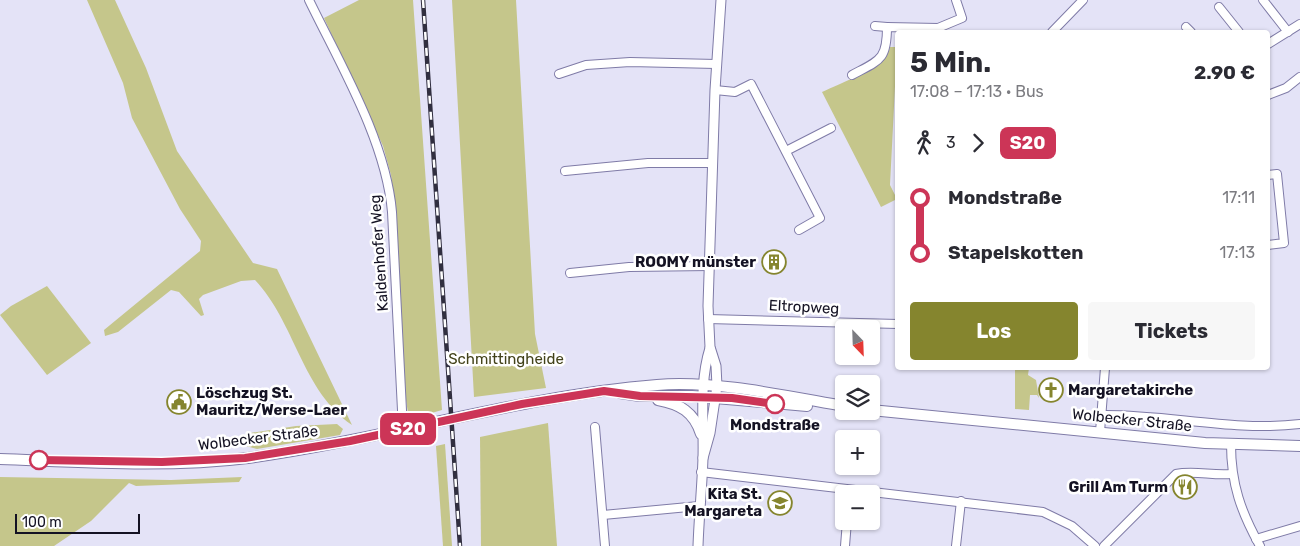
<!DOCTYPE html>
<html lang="de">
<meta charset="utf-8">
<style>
body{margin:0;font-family:Rubik,sans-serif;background:#f7f7f7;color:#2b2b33;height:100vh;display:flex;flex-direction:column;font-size:19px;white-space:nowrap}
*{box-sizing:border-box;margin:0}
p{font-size:16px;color:#7c7c81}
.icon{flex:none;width:28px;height:28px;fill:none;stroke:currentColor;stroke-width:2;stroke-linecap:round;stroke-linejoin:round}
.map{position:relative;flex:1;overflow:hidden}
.side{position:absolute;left:895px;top:30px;width:375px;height:340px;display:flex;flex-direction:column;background:#fff;border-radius:5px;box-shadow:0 1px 4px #0004}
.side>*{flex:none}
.badge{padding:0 10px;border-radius:8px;font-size:18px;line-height:32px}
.needle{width:32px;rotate:157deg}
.buttons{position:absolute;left:835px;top:320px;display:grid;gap:10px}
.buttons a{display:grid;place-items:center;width:45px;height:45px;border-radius:5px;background:#fff;box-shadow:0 1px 4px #0004;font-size:25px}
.scale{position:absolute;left:15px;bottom:12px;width:125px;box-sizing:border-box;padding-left:5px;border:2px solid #141223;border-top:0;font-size:14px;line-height:18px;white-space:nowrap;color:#141223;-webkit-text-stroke:4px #fff;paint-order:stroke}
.map>.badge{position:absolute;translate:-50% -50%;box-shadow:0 0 0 2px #fff}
.legs{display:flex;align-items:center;gap:8px;height:55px;padding:0 15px;font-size:16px}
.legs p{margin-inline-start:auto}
.head{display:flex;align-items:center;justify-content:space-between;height:85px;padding:0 15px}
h1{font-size:28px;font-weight:700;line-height:38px}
.button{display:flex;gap:10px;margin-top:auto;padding:10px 15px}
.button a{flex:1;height:58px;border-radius:5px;background:#85852e;color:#fff;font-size:20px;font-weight:700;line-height:58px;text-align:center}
.button a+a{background:#f7f7f7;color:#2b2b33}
ul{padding:0 15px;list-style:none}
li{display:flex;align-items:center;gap:18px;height:55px;font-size:19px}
li i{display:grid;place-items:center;width:8px;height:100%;margin:0 6px;background:currentColor}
li i::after{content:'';width:12px;height:12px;margin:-6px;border:4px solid;border-radius:50%;background:#fff}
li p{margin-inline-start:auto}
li:first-child i{background:linear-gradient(#0000 50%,currentColor 0)}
li:last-child i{background:linear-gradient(currentColor 50%,#0000 0)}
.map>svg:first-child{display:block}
.green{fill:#c5c68b}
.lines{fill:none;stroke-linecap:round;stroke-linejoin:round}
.minor-casing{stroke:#7f7ba7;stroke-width:10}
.tertiary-casing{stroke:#7f7ba7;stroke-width:11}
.secondary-casing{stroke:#7f7ba7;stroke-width:12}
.minor{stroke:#fff;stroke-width:8}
.tertiary{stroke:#fff;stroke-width:9}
.secondary{stroke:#fff;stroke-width:10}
.rail-casing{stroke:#312f40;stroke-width:4.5}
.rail{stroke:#fff;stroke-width:2.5;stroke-dasharray:8;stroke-linecap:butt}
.line-1-casing{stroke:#fff;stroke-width:11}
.line-1{stroke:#cc3557;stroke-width:8}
.stop-1-dot{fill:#fff;stroke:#cc3557;stroke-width:2.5}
.labels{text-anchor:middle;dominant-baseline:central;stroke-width:5;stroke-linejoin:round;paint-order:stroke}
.street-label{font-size:15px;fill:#141223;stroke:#fff}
.poi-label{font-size:15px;font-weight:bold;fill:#141223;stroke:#fff;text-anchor:end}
.park-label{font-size:15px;fill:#42421a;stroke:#fff}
.stop-label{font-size:15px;font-weight:bold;fill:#141223;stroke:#fff}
</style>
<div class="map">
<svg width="1300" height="546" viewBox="0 0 1300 546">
<rect width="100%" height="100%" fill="#e4e3f7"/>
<g class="green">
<path d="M87,0H115L146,68L177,151L253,263L277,269L352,425C302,391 295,322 255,280L241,281L203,295L199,299L204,315L201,316L179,292L171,290L118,332L105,336L104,330L200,251L201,241L180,209L132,118L123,83Z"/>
<polygon points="359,0 413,0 442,410 421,416 408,413 406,400 395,207 391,175 383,146 324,18"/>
<polygon points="452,0 516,0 535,334 546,388 474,397"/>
<path d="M890,47H897L890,185L897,199L881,207L822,92C839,84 888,66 890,47Z"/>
<polygon points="47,286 91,343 47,375 0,315 11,306"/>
<polygon points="1015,368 1029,368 1028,375 1036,380 1039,398 1037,395 1030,395 1029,410 1015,409"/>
<polygon points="548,423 557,546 481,546 480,437"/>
<polygon points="337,424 343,429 340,435 257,449 246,446 246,439 250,433 296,426"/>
<polygon points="445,444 452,546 443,546 436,446"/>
<polygon points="0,477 171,480 242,477 239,482 136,486 129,483 91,521 54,546 0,546"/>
</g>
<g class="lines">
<g class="minor-casing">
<g id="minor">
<path d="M309,0C340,64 386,141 392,212L403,430"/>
<polyline points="1263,0 1288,32"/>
<polyline points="1219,7 1239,32"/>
<polyline points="875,26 887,27"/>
<polyline points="1186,27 1191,32"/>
<polyline points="1052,32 1083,0"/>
<polyline points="1268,44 1300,24"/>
<polyline points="559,74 586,65 630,62 716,64"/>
<path d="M852,75C880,60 887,60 887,27L938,28L962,18L956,0"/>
<polyline points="715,90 735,92 751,84 820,218 799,230"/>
<polyline points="1268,95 1286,88 1300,77"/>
<polyline points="786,151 831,128"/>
<polyline points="565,171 648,163 713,163"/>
<polyline points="1268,175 1277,174 1284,243 1268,245"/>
<polyline points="570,273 629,267 710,266"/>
<polyline points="708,319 898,324"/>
<path d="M1102,415C1168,414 1233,432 1300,424"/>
<polyline points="595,427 605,546"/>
<polyline points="1100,432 1105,368"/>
<path d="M1231,444C1231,484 1241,512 1260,546"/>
<polyline points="701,472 1043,512 1072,526 1095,546"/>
<polyline points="603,515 699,506"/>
<polyline points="1256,539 1300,526"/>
<polyline points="845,546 847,521"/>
<polyline points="956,546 961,501"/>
<path d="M1104,546L1176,474C1194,470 1213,476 1231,474"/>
</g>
</g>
<g class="tertiary-casing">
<g id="tertiary">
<polyline points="703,458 710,433 717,386 716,366 710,347 708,306 715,90 721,0"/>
<path d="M698,546C699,517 702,487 703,458C704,421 699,383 710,348"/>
</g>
</g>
<g class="secondary-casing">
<g id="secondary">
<polyline points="620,393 640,396 692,396 807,406"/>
<path d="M658,400C680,404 694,412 701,434"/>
<polyline points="871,410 1205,443 1300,446"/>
<path d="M0,459C82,462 167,468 248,458C386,439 519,396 657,385C714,380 786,396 844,406"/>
</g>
</g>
<use href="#minor" class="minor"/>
<use href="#tertiary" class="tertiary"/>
<use href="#secondary" class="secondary"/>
<g class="rail-casing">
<polyline id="rail" points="423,0 460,546"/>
</g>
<use href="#rail" class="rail"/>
</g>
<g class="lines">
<g class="line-1-casing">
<polyline id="line-1" points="39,460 162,462 245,458 350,441 522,404 604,391 640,396 732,398 775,404"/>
</g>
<use href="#line-1" class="line-1"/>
</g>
<defs>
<g id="building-ring" transform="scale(1.25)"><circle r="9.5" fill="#fff" stroke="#85852e" stroke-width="1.5"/><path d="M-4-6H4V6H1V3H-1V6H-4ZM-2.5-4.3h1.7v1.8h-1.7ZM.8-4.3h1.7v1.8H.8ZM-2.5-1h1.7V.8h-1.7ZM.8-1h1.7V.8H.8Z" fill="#85852e"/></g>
<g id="church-ring" transform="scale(1.25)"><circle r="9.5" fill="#fff" stroke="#85852e" stroke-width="1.5"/><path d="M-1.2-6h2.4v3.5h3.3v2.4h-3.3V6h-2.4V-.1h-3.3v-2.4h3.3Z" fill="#85852e"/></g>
<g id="civic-ring" transform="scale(1.25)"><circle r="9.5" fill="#fff" stroke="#85852e" stroke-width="1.5"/><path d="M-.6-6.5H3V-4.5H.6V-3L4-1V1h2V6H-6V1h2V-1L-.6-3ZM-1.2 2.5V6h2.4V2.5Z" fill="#85852e"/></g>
<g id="restaurant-ring" transform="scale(1.25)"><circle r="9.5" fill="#fff" stroke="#85852e" stroke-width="1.5"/><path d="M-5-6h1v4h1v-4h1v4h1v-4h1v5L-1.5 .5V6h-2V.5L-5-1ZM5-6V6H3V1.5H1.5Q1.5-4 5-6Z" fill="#85852e"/></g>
<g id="school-ring" transform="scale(1.25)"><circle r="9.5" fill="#fff" stroke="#85852e" stroke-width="1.5"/><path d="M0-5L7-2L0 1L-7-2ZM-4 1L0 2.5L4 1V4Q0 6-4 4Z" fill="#85852e"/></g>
</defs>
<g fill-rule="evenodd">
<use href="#building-ring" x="774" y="262"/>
<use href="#church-ring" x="1051" y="390"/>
<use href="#civic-ring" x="179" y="402"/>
<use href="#restaurant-ring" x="1185" y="487"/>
<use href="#school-ring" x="780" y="503"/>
</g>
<g class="stop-1-dot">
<circle cx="775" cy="404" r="9"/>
<circle cx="39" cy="460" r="9"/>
</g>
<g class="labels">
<g class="street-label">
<text transform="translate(379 253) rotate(-94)">Kaldenhofer Weg</text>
<text transform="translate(804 307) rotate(3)">Eltropweg</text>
<text transform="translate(1132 420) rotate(6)">Wolbecker Straße</text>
<text transform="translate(258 438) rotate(-7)">Wolbecker Straße</text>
</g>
<g class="poi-label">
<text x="756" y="262">ROOMY münster</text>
<text x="1068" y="390" text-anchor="start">Margaretakirche</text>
<text x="196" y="393" text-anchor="start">Löschzug St.<tspan x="196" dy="17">Mauritz/Werse-Laer</tspan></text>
<text x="1168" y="487">Grill Am Turm</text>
<text x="762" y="494">Kita St.<tspan x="762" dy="17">Margareta</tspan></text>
</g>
<g class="park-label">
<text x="506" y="359">Schmittingheide</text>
</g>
<g class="stop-label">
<text x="775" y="425">Mondstraße</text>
</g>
</g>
</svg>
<div class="buttons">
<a><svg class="needle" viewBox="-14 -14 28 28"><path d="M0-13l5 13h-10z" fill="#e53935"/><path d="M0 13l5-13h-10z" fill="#7c7c81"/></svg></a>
<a><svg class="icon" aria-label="layers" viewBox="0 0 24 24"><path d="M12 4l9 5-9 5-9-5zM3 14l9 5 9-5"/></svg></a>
<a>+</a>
<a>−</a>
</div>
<div class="scale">100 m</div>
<b class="badge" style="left:408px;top:429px;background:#cc3557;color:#fff">S20</b>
<section class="side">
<div class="head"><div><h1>5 Min.</h1><p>17:08 – 17:13 · Bus</p></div><b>2.90 €</b></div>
<div class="legs"><svg class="icon" aria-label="walk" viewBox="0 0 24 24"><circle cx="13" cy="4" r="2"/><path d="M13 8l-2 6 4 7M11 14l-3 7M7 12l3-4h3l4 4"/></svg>3<svg class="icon" aria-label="forward" viewBox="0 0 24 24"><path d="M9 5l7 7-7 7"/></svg><b class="badge" style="background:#cc3557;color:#fff">S20</b></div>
<ul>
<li><i style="color:#cc3557"></i><b>Mondstraße</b><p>17:11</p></li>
<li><i style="color:#cc3557"></i><b>Stapelskotten</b><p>17:13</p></li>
</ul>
<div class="button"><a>Los</a><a>Tickets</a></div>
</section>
</div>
